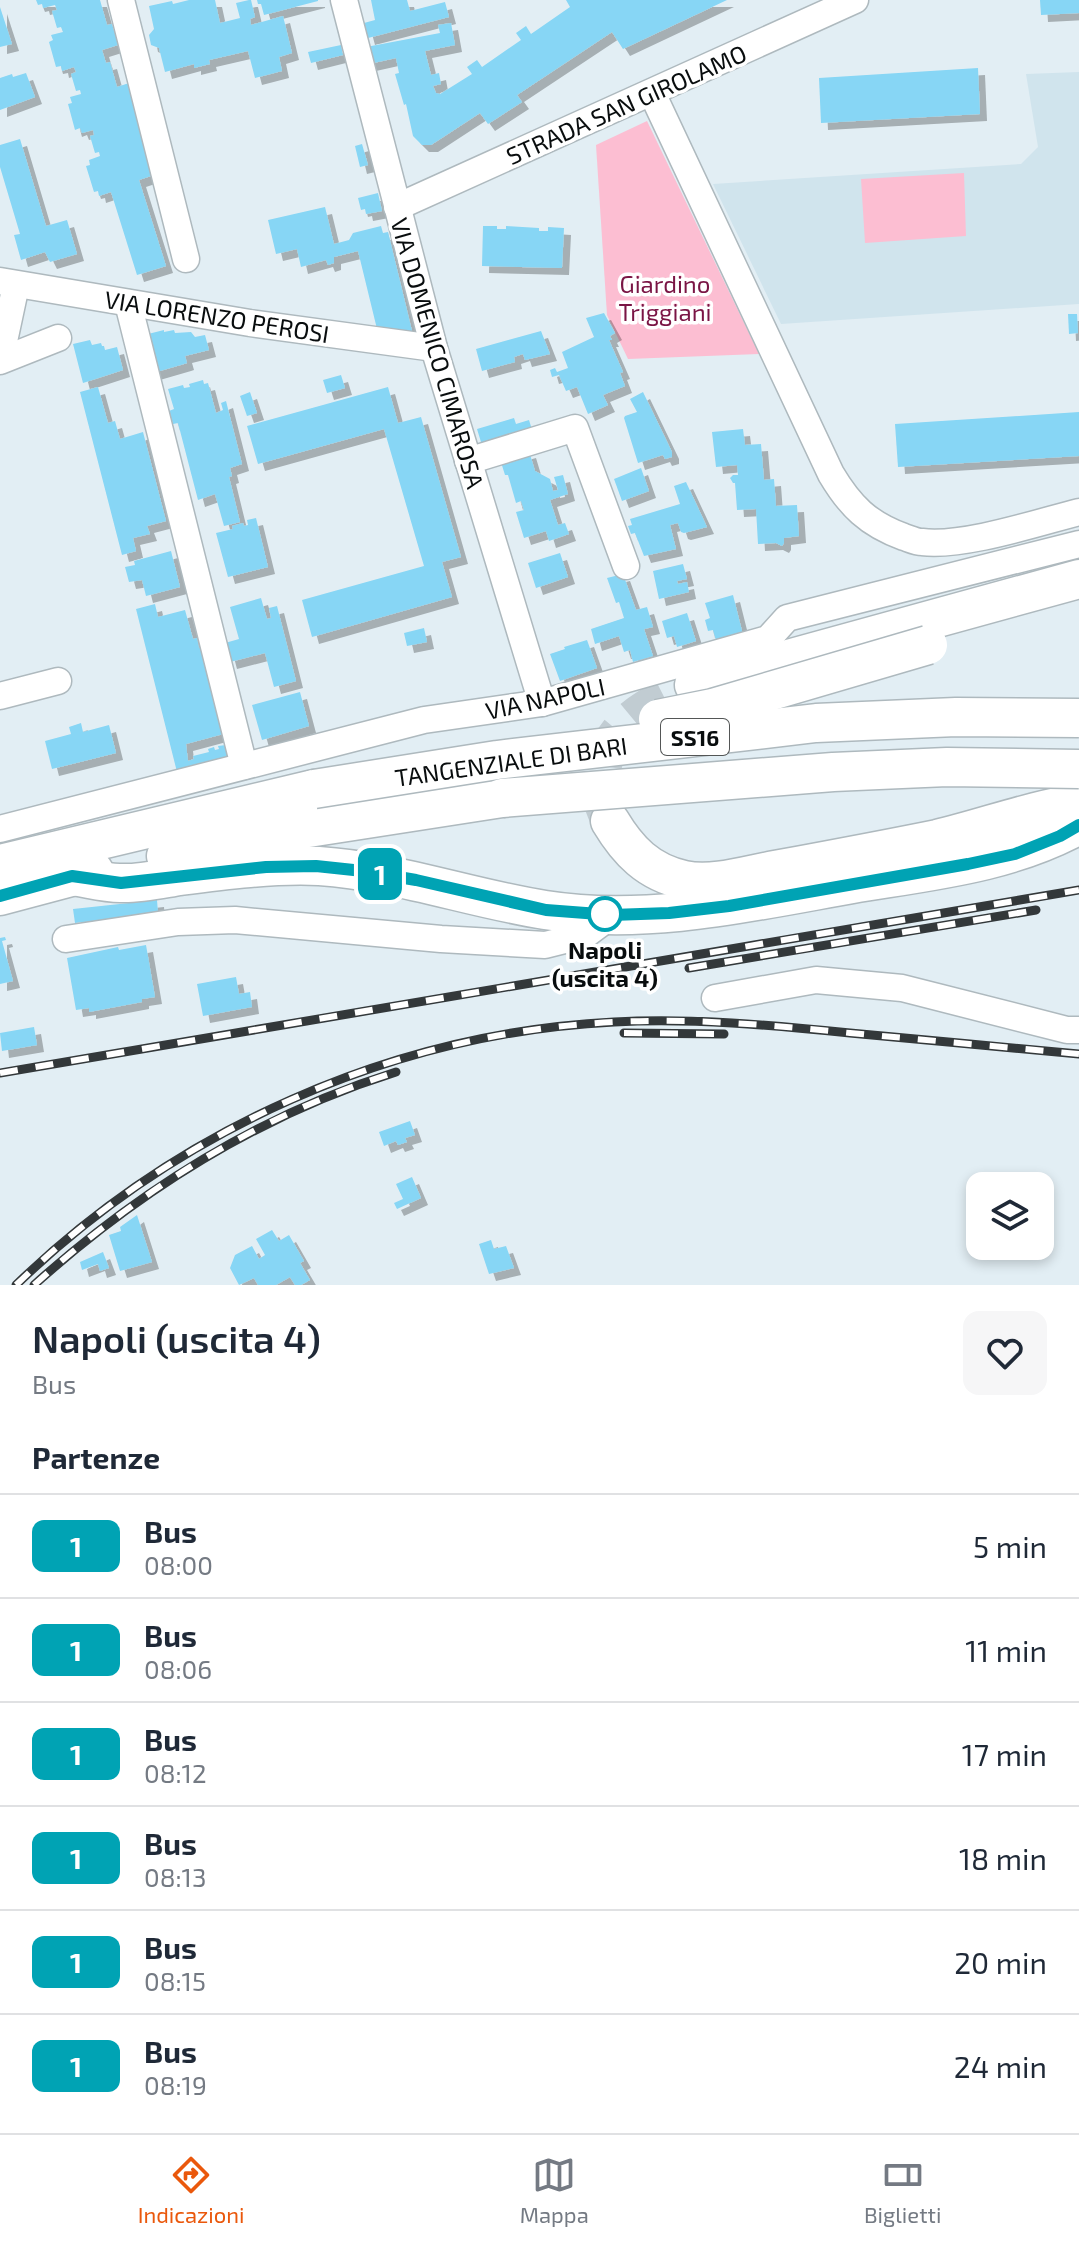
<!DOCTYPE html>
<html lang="it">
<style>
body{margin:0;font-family:"Exo 2",sans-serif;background:#f6f6f7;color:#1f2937;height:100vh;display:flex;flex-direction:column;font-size:30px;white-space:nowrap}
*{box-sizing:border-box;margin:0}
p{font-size:26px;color:#747a83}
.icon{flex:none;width:44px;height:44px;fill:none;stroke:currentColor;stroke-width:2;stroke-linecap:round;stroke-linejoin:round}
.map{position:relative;height:1285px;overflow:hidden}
.details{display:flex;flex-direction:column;background:#fff;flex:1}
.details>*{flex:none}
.badge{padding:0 16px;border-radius:12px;font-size:28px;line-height:52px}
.buttons{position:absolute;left:966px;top:1172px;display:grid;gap:16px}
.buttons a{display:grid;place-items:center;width:88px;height:88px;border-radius:16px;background:#fff;box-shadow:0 4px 12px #0003;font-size:40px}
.map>.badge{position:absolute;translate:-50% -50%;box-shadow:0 0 0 4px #fff}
h2{padding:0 32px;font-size:30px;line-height:72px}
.round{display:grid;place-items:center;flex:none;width:84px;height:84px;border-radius:16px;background:#f6f6f7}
.summary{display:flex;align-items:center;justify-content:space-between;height:136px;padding:0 32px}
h1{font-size:38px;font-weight:600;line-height:60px}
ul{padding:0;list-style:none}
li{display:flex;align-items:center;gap:24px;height:104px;padding:0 32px;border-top:2px solid #e0e1e3}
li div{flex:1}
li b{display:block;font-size:30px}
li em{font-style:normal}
li .badge{min-width:88px;font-weight:700;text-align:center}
.menu{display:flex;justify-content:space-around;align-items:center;height:112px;border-top:2px solid #e0e1e3;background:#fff;font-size:22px;color:#747a83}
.menu a{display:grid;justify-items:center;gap:4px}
.menu .active{color:#ea580c}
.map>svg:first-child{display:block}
.built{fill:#d0e4ed}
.green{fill:#fcbed2}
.building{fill:#87d6f5;filter:url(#shadow)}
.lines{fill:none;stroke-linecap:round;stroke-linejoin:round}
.highway-tunnel{stroke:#c1ccd2;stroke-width:38;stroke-dasharray:38 19;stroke-linecap:butt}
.minor-casing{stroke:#aeb9be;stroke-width:29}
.highway-casing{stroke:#aeb9be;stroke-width:41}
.minor{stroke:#fff;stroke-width:26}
.highway{stroke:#fff;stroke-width:38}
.rail-casing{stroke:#33383a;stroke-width:9}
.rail{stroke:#fff;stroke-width:6;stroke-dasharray:18;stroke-linecap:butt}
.highway-bridge-casing{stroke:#aeb9be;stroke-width:41;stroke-linecap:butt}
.highway-bridge{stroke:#fff;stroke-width:38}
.line-casing{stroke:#fff;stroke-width:18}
.line{stroke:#00a3b4;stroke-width:12}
.stop-dot{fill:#fff;stroke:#00a3b4;stroke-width:4}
.labels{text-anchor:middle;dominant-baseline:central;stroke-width:7;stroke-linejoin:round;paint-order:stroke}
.shield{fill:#fff;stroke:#535656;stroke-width:2}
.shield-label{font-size:22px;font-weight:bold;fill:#090d0e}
.street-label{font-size:24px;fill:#090d0e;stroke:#fff}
.park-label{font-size:24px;fill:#7a1545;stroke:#fff}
.stop-label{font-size:24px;font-weight:bold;fill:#090d0e;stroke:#fff}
</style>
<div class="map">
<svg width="1079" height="1285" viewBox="0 0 1079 1285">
<defs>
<filter id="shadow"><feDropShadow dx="7" dy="7" stdDeviation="0" flood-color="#0004"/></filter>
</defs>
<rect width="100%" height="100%" fill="#e2eef4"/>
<polygon class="built" points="1079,72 1079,304 781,324 713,184 1021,164 1038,147 1026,74"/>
<g class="green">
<polygon points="647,121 759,354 628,359 607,315 596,145"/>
<polygon points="964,173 966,236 865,243 861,179"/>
</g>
<g class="building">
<polygon points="36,0 100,0 107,25 112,24 118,45 102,50 106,63 110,62 117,87 132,82 142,116 137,117 154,175 139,180 166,266 137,275 111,192 99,196 98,191 94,192 86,166 90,165 89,160 100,156 99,152 95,153 90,136 94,135 93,130 82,133 80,128 75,130 68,104 72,103 70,97 81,94 80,90 76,91 71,74 76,72 74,67 62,71 61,66 56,67 49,42 53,40 51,35 63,32 61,27 57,28 52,11 57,10 55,5 43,8 42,4 38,5"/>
<polygon points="189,0 215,0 220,23 240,18 236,3 249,0 251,0 255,17 250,19 251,25 283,16 292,53 279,57 282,71 255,78 248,51 209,60 210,64 194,68 194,64 165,72 159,48 151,45 149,35 154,29 149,6 172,1 173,4"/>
<polygon points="257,0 318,0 318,1 264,15 261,4 258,4"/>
<polygon points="371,0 407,0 410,11 445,2 449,17 368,38 364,23 375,20"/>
<polygon points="566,0 727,0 623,49 612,32 517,95 522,102 488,124 480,113 431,145 422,145 413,136 406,104 404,105 395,74 399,73 396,58 369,64 366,47 440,33 438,25 451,23 455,45 425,51 431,75 439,73 441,84 433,86 436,93 440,94 472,74 467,67 477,60 482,67 521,40 516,33 526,26 531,34 570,7"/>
<polygon points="1040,0 1079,0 1079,13 1041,15"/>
<polygon points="0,7 12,44 0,47"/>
<polygon points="341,45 343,55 311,63 308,52"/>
<polygon points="978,68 980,114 821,123 819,78"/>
<polygon points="26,73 35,97 0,110 0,78 12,74 13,77"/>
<polygon points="20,139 46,226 67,220 77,254 50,262 45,252 21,260 14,235 20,234 0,167 0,145"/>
<polygon points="362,144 368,165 360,167 355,146"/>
<polygon points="378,193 382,211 366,214 365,209 361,210 358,198"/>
<polygon points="325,207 334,244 349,240 353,233 381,226 383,233 388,232 413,335 377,329 358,251 334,257 334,263 328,265 326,260 301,267 297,249 276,254 268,220"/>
<polygon points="483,226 497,226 497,229 506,229 506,226 539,228 539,231 548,231 548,227 564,228 562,268 482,266"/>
<polygon points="604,313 615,333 610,336 612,340 609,340 623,372 620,373 625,386 603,395 608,405 588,414 577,387 566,391 559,375 552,377 550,370 555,368 557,372 568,368 562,352 594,337 586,318"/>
<polygon points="1068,314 1077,314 1078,333 1069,334"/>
<polygon points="164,330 164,332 174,330 175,333 191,332 195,337 205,335 209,350 185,356 187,363 184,364 153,373 148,334"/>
<polygon points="541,331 550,354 525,360 523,354 514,357 515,362 482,371 476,349"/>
<polygon points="90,340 92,345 101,343 102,346 104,346 105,350 117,347 123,370 83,383 73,344"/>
<polygon points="341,375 345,388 327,393 323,380"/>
<polygon points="203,380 204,384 208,383 216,413 223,410 221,403 226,401 242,464 230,468 232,476 229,477 240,522 224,526 215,494 198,500 178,423 173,424 169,411 174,409 168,389 183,385 184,388 190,387 189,384"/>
<polygon points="98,387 108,423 115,421 120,439 143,432 166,521 147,526 150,534 133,538 136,551 122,555 80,392"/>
<polygon points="388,387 398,423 421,417 461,557 442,562 452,597 312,637 302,600 424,566 384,429 258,464 247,426"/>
<polygon points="250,392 257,413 247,416 240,396"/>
<polygon points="643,392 672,452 672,457 665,459 663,455 638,463 624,418 625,416 637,412 630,399"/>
<polygon points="1079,412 1079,456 898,467 895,424"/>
<polygon points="514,418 516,424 529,420 534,436 484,452 477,429"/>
<polygon points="743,429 745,445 761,444 764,480 774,479 776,506 797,505 799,536 784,538 784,543 782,546 776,543 758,544 756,509 737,510 735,483 733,483 730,478 733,475 738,475 737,465 716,467 712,432"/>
<polygon points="529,451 535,471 550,479 553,491 558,490 554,477 563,475 568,494 550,500 558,525 565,523 569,534 549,541 546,531 524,538 516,512 524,510 521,501 516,503 508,475 505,475 500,459"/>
<polygon points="641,468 649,491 622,501 614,479"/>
<polygon points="686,482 707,527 684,533 681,532 678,523 670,525 676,549 644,556 635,533 631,534 628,526 632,525 630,519 680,504 674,486"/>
<polygon points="256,518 268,567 228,577 216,533 233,529 232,526 243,523 244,526 248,525 247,520"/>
<polygon points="171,551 180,587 146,596 142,580 129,582 125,567 135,565 134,561"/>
<polygon points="560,553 568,577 536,588 528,563"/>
<polygon points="683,564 687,579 677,581 678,584 687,582 689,592 659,599 653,571"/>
<polygon points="623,574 636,610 647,607 653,627 644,629 653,656 633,662 630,650 624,652 619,636 595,644 591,629 624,618 619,602 616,603 607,578"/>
<polygon points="733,595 744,639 718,647 713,630 708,631 705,620 710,618 705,603"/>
<polygon points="261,598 267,619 271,618 269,608 277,606 296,681 274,687 265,653 230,662 225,643 239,639 230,607"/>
<polygon points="155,604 158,617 185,610 193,639 197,638 199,648 206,646 227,733 186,744 188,761 194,759 193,756 209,752 208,749 214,747 215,750 219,749 218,746 226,745 233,756 177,772 136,609"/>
<polygon points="687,613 696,641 677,647 674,636 667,638 662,621"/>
<polygon points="424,628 427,642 407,646 404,633"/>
<polygon points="587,640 597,668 560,681 550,654 565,649 564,647"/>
<polygon points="300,692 309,726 262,740 252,705"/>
<polygon points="81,723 83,732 109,725 116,753 52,769 45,741 71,734 69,727"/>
<polygon points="157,900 158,913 75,923 73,909"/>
<polygon points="5,937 6,940 2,941 13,981 0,984 0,938"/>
<polygon points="146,945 155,997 142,999 142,1002 89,1012 89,1008 76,1010 67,958 118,947 119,950"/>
<polygon points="236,977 239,994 250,992 252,1007 203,1016 197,984"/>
<polygon points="34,1027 37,1045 2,1051 0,1033"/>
<polygon points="410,1121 415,1135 405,1138 407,1142 398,1145 396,1141 384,1146 379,1132"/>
<polygon points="412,1177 421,1198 397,1209 394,1203 403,1199 396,1184"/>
<polygon points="137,1215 152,1262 120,1271 109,1235 121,1231 120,1227"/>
<polygon points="272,1230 279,1241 289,1235 304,1261 300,1263 310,1280 301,1285 295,1285 290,1277 276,1285 258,1285 254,1278 239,1285 230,1268 235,1255 252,1246 259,1259 265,1255 256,1239"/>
<polygon points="491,1240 494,1249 506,1246 514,1268 489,1274 479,1244"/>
<polygon points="103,1252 109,1268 100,1271 98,1264 82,1270 80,1262"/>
</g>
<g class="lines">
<path class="highway-tunnel" d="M610,821C607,814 603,805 601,797C599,790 602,780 602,772C607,724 655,701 694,685"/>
<g class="minor-casing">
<g id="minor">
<polyline points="121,0 186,259"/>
<polyline points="344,0 434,348 542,703"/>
<path d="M652,93L831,474C850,506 868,524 904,537C910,539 916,542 922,542C964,547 1036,523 1079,512"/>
<polyline points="397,207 855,0"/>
<polyline points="0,281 250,323 434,348"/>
<polyline points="128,303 244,766"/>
<polyline points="0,360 16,285"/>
<polyline points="0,361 58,338"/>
<polyline points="468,461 575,428 626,566"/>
<polyline points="0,696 58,681"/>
<polyline points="0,829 424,720 542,703 768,639 787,618 1079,544"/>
<polyline points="66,939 178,922 235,920 441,939 545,945 585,935 612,915"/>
<polyline points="715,998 816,980 902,988 1067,1030 1079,1030"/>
</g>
</g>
<g class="highway-casing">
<g id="highway">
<polyline points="694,685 1079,579"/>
<path d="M610,821C628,851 648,872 684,880C713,886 747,875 775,870C829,860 883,850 937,839C984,828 1031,810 1079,803"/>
<polyline points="166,856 263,835 502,798"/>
<polyline points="0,864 314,789"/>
<path d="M72,876C87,878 104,883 120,883C139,884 161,879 180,876C225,870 273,864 319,866C396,871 469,898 545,910C647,926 751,902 852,884C930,871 1008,864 1079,825"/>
<polyline points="0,896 94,871"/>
</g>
</g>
<use href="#minor" class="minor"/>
<use href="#highway" class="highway"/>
<g class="rail-casing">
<g id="rail">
<polyline points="689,968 1036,910"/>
<polyline points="624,1033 724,1034"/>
<polyline points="0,1073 1079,890"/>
<path d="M16,1285C176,1130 391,1033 614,1022C693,1018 771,1025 850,1033C926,1040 1003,1047 1079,1054"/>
<path d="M34,1285C141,1189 259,1115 396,1072"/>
</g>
</g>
<use href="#rail" class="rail"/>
<g class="highway-bridge-casing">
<g id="highway-bridge">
<polyline points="658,719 713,708 928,645"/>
<polyline points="314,789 497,760 816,723 956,717 1079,718"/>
<polyline points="502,798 833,772 947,767 1079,769"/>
</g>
</g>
<use href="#highway-bridge" class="highway-bridge"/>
</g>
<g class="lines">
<g class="line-casing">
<polyline id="line" points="0,896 72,876 121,883 266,867 316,866 363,871 416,880 546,910 612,915 669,913 729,906 968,864 1015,854 1060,836 1079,825"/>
</g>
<use href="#line" class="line"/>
</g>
<circle class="stop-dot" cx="605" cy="914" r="16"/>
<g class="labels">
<rect class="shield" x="661" y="719" width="68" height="36" rx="6"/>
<g class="shield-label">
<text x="695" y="737">SS16</text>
</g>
<g class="street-label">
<text transform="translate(626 104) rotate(-24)">STRADA SAN GIROLAMO</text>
<text transform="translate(217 316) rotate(9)">VIA LORENZO PEROSI</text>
<text transform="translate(438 353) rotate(74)">VIA DOMENICO CIMAROSA</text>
<text transform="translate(545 698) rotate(-12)">VIA NAPOLI</text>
<text transform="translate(511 761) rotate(-8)">TANGENZIALE DI BARI</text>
</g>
<g class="park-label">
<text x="665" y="283">Giardino<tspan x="665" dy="28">Triggiani</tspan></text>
</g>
<g class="stop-label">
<text x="605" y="949">Napoli<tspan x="605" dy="28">(uscita 4)</tspan></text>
</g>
</g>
</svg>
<div class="buttons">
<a><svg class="icon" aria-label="layers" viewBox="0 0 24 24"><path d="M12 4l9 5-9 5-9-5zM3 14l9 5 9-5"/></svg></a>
</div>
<b class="badge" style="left:380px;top:874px;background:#00a3b4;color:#fff">1</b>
</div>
<section class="details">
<div class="summary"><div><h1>Napoli (uscita 4)</h1><p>Bus</p></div><a class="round"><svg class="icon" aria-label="heart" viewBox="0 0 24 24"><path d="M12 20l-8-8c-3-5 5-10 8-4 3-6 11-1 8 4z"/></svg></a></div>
<h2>Partenze</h2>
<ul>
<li><span class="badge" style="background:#00a3b4;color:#fff">1</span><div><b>Bus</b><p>08:00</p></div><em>5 min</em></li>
<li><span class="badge" style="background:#00a3b4;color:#fff">1</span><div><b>Bus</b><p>08:06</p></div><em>11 min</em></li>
<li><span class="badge" style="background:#00a3b4;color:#fff">1</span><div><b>Bus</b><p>08:12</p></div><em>17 min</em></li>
<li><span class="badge" style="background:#00a3b4;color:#fff">1</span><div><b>Bus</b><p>08:13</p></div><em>18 min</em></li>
<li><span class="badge" style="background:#00a3b4;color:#fff">1</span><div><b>Bus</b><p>08:15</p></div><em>20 min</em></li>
<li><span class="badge" style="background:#00a3b4;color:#fff">1</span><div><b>Bus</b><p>08:19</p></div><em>24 min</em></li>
</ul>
</section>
<nav class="menu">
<a class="active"><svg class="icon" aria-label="directions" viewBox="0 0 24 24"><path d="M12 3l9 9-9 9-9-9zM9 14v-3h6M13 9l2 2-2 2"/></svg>Indicazioni</a>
<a><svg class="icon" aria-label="map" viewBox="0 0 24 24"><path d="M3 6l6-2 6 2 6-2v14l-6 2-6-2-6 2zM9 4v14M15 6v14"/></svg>Mappa</a>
<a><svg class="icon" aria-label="tickets" viewBox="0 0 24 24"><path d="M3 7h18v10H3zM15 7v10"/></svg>Biglietti</a>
</nav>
